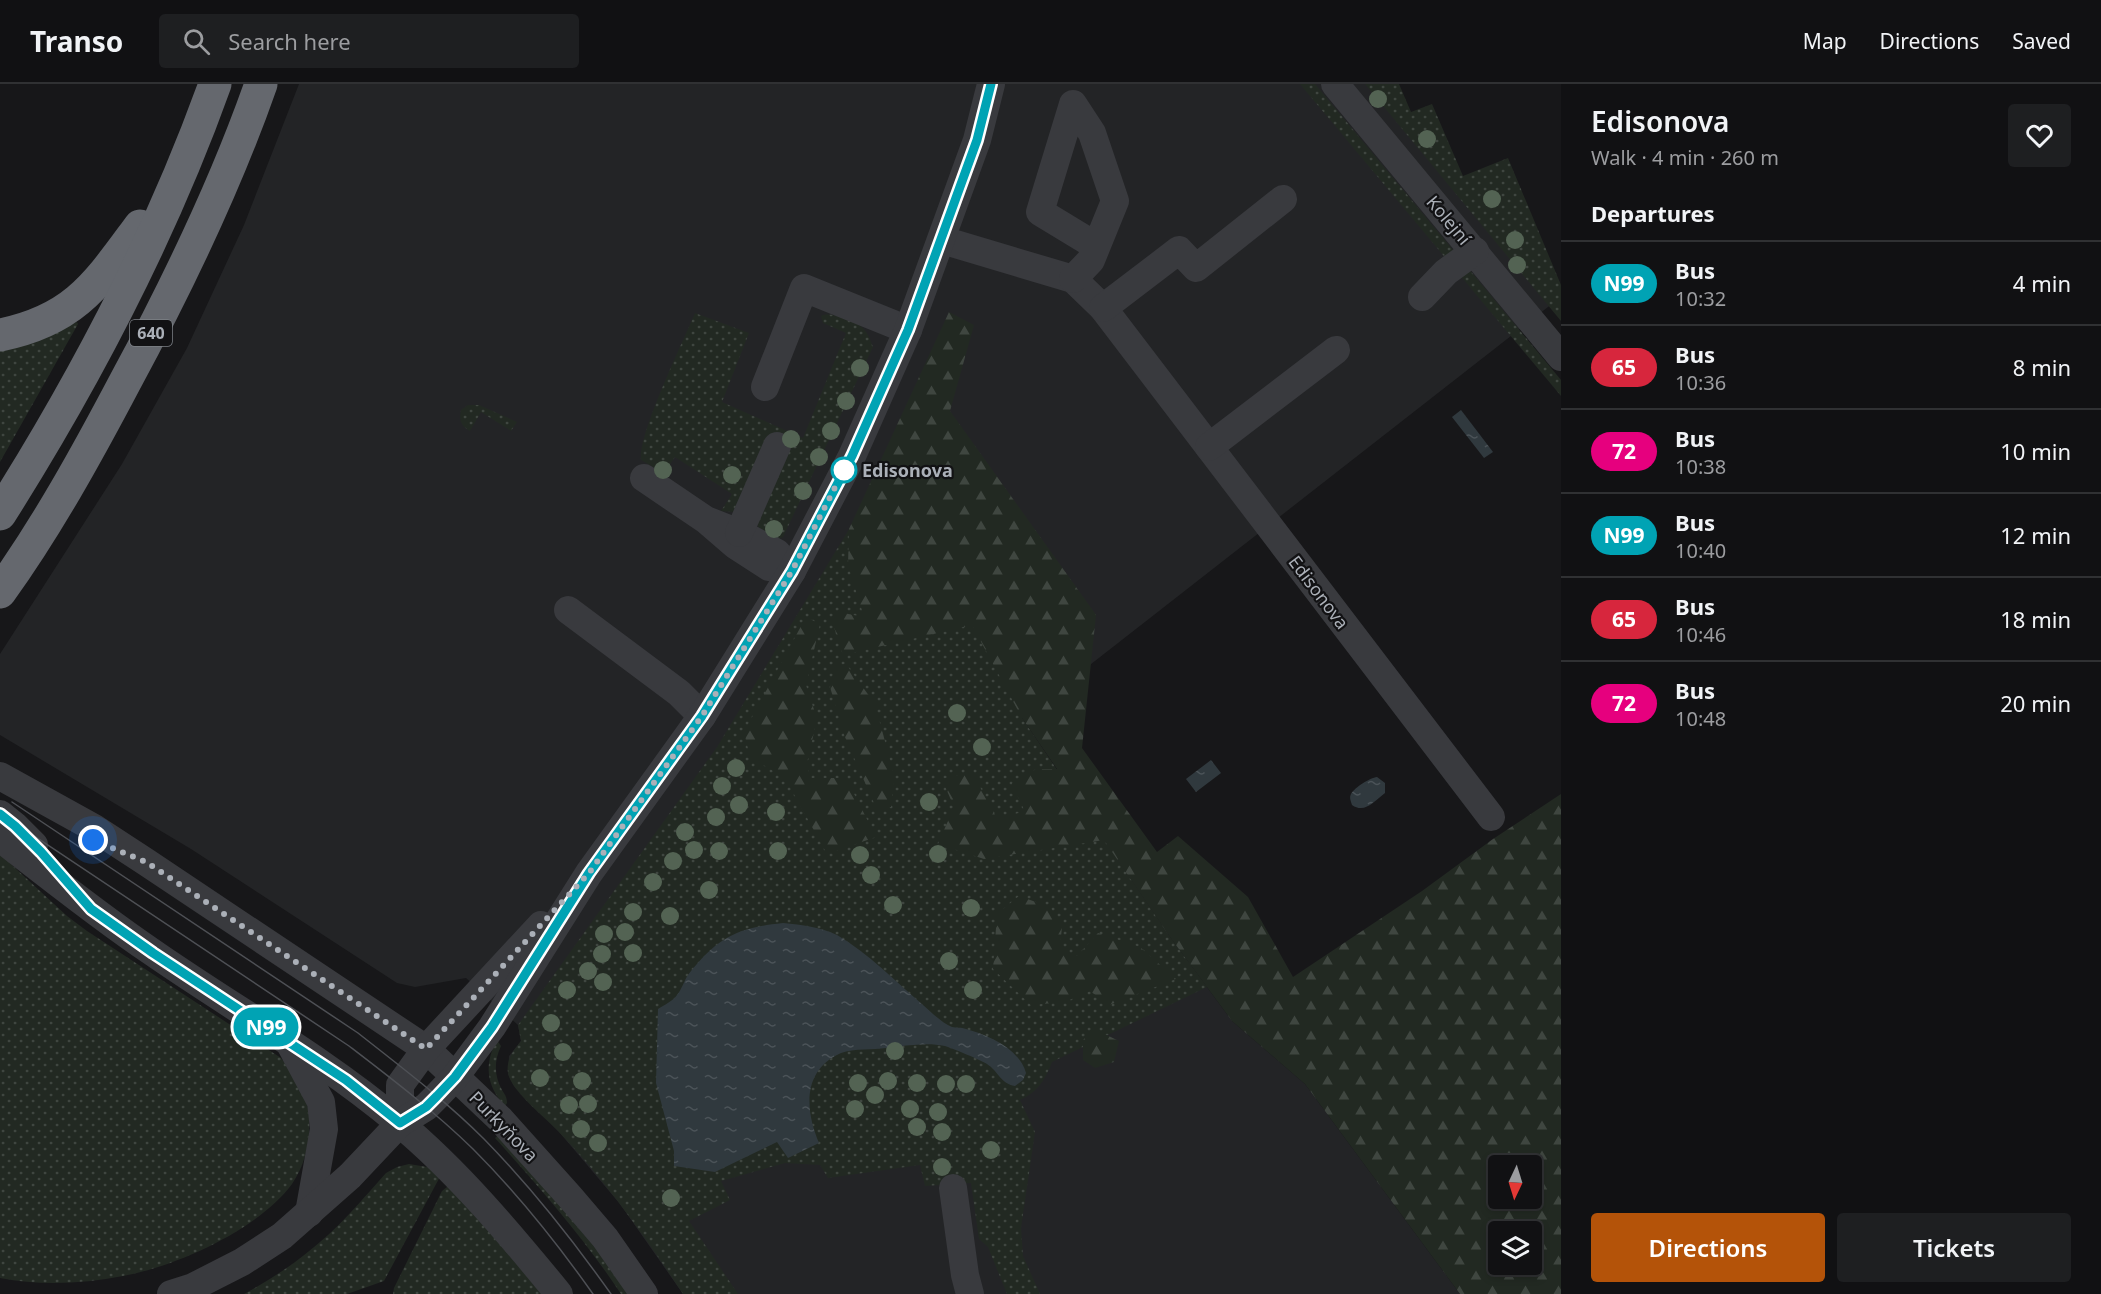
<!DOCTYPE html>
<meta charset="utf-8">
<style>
body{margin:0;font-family:"Noto Sans",sans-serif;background:#1e1f21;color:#f1f3f6;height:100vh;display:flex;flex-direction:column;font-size:22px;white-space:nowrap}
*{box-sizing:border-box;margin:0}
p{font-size:20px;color:#9c9da0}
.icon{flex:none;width:33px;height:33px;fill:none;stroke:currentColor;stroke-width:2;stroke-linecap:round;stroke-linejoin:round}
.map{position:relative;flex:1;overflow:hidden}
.side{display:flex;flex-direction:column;background:#111113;width:540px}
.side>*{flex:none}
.badge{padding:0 12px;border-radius:20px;font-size:21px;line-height:39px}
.needle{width:39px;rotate:184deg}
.fabs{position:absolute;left:1488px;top:1071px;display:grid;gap:12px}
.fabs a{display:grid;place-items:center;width:54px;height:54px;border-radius:6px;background:#111113;box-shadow:0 3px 9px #0003,0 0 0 2px #303133;font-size:30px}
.you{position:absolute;width:30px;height:30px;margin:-15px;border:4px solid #fff;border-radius:50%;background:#1a73e8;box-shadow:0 0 0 9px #1a73e833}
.map>.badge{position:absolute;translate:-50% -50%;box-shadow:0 0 0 3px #fff}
h2{padding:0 30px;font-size:22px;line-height:54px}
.round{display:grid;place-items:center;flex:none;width:63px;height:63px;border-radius:6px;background:#1e1f21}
.summary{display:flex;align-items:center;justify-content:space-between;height:102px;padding:0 30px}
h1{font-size:28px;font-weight:600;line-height:45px}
.action{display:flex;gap:12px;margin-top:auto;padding:12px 30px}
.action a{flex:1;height:69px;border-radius:6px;background:#b45309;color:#fff;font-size:24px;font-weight:600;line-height:69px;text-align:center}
.action a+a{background:#1e1f21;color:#f1f3f6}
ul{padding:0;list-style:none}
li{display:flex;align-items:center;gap:18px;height:84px;padding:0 30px;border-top:2px solid #303133}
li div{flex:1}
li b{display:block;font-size:22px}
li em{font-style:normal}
li .badge{min-width:66px;font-weight:700;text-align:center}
header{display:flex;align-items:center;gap:36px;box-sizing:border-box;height:84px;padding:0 30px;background:#111113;border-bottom:2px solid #303133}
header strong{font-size:28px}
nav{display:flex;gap:33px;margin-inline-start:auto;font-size:21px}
.search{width:420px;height:54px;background:#1e1f21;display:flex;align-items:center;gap:15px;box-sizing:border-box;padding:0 21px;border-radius:6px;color:#9c9da0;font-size:22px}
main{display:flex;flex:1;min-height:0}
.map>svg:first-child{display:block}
.built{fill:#232426}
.grass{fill:url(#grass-dots)}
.forest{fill:url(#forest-firs);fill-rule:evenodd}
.water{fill:url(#water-ripples)}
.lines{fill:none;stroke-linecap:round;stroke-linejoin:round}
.minor{stroke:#393a3e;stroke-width:28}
.highway{stroke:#65686e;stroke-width:33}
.tram{stroke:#4e5055;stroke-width:1.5}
.tree{fill:#536353}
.line-casing{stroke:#fff;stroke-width:14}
.line{stroke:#00a3b4;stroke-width:9}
.walk{stroke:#abb0b8;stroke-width:6;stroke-dasharray:0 10.8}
.stop-dot{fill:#fff;stroke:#00a3b4;stroke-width:3}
.labels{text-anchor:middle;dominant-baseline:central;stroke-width:4.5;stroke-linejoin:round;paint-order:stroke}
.shield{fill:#121214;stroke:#7d8187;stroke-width:1.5}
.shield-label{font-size:16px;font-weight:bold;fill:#abb0b8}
.street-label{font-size:18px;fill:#abb0b8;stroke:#121214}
.stop-label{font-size:18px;font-weight:bold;fill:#abb0b8;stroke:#121214;text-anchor:start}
</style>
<header>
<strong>Transo</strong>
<div class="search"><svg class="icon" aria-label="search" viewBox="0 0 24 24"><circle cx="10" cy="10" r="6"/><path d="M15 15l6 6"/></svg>Search here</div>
<nav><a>Map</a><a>Directions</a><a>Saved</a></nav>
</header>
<main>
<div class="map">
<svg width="1561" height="1210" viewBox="0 0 1561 1210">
<defs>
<pattern id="grass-dots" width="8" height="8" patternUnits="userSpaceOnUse" patternTransform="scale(1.5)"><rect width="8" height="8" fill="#222922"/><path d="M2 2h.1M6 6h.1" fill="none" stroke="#3f4640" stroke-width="1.8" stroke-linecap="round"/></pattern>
<pattern id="forest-firs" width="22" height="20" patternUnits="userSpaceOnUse" patternTransform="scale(1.5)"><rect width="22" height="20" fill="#222922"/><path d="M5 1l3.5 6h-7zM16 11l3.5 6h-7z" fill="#3f4640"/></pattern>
<pattern id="water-ripples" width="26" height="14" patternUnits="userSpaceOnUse" patternTransform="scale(1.5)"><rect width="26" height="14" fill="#30393e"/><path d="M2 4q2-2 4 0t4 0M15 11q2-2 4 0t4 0" fill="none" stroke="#4b5358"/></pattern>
</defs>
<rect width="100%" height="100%" fill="#171719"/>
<polygon class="built" points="299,0 1375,0 1557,216 1022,634 1170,853 1232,937 1305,1000 1460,1210 683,1210 620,1120 560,1049 514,1002 508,990 509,972 521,957 518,941 466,894 415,903 397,899 191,765 0,651 0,570 122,380 187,264 244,141"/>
<g class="grass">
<polygon points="1300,0 1315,0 1561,296 1561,312"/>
<polygon points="1365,0 1399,0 1411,28 1432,20 1463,92 1508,74 1561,201 1561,237"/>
<path d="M695,229L749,249L722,318L803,354L846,249L823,239L821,232C830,227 851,236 859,241C867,246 870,255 873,263L783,453L779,455L758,443V437L734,428L721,427L732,410L675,373L664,389L641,376C638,350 683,258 695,229Z"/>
<polygon points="77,238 78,240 0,378 0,264"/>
<path d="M934,305L1096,531L1022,634L1170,853L1207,903L1052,978C1045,996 1038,1008 1020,1016L1035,1048L1021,1144L1023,1172L1040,1210H1007L988,1163L979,1155L971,1099L925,1102L920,1081L828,1094L820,1081L785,1079L721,1097L730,1116L689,1137L738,1210H683C645,1153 606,1097 558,1047C545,1033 511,1007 508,989C506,976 513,967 521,957L518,941L717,663Z"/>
<path d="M468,321H479L517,338L511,347L481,328L470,347C460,341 459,336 461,326Z"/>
<path d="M0,770L67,832L87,847L281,974C290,986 300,998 305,1012C314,1039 309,1076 292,1100C259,1145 177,1182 123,1192C82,1200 40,1202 0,1194Z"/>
<path d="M497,956L501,962C494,977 494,991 502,1006C505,1011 507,1013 507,1019L505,1022C486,1002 484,979 497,956Z"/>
<path d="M502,1048L634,1210H621C584,1154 540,1104 495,1054Z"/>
<path d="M409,1080L433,1084L442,1089L384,1197L347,1210H244C274,1194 303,1174 328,1151C349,1132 367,1110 386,1089L397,1083Z"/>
<polygon points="452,1099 547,1210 393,1210 394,1204 442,1107"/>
</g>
<g class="forest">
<path d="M949,228L974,241L950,327L1096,531L1082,664L1157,768L1178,752L1248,813L1293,893L1422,807L1493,755L1561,710V1210H1460L1305,1000L1232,937L1170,853L1104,756L984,775L938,760L954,723L942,695L972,688L996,733L1025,728L1012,699L1036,685H1057L1022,634L972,541L843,571L834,543L833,527L864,533L848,481L849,445ZM1498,1082H1532V1114H1498ZM1498,1148H1532V1180H1498Z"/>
<polygon points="806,533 820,540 806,601 817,635 807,679 810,694 846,694 876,753 827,770 785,694 750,673 744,648"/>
<polygon points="846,580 875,620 894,691 891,723 877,726 845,653 830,603 835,582"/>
<polygon points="1019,812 1050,823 1062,842 1060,864 1077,872 1098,849 1140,863 1176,895 1109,921 1090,907 1065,918 1031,921 993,885 997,830"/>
<polygon points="1094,945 1119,957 1114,978 1095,984 1083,976 1083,956"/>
</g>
<g class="water">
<polygon points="1461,326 1493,368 1484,374 1452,333"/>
<polygon points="1211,676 1221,689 1196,708 1186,695"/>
<path d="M1377,693L1385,699V709C1374,717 1365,730 1352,721C1351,717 1349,714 1351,710C1355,703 1370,694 1377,693Z"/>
<path d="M783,839C802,841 820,843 837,851C867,868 896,898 923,921C931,928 942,939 952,943C956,944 961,943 966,945C988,951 1019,964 1026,989L1023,996L1015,1002C1001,1000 998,987 987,980C983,977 952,964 945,962C926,958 905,962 886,964C873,966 854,964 841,969C802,986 805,1026 819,1059L788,1074L777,1058L715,1088L674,1082V1067L656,999L658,925C664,921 673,917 677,911C682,905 684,897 688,891C718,853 737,844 783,839Z"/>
</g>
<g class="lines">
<g class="minor">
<polyline points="1335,0 1561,273"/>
<polyline points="942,156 1073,195 1103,224 1491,733"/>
<polyline points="1073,195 1091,176 1115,117 1092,49 1073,20 1040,128 1096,162"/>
<polyline points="1422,213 1446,188 1475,167"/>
<polyline points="1103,224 1179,166 1196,184 1283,115"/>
<polyline points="765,303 804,204 908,246"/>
<polyline points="1209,363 1336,266"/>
<polyline points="644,394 706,436 739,449 777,469 792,487 769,483 735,461 706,436"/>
<polyline points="739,449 777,362"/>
<polyline points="568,526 679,609 702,632"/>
<polyline points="0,692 94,744 146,778 426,965 501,1036 570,1113 605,1154 644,1210"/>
<polyline points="0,730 15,742 34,761"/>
<path d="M0,754C50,793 100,833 152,868C234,925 322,974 398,1038C458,1088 509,1149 559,1210"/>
<polyline points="290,960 321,1018 324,1045 309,1129"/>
<polyline points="400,1039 400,1001 426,965 541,841"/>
<polyline points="953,1104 965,1191 970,1210"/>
<polyline points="171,1210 193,1203 242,1178 282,1152 350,1092 400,1039 426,1023 437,1012 455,993 492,943 589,789 702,632 792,487 852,372 908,246 977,56 991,0"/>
</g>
<g class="highway">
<path d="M0,251C75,236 97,200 140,142"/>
<path d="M0,430C84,297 162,148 215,0"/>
<path d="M0,508C48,441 87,370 125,298C177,202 225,103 261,0"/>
</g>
<g class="tram">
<path d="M12,718L358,949C401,983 445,1016 484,1055C531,1103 572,1155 611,1210"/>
<path d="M0,729L349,962C392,995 434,1027 473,1065C517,1109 557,1159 593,1210"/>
</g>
</g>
<g class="tree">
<circle cx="1378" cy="15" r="9"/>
<circle cx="1427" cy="55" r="9"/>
<circle cx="1492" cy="115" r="9"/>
<circle cx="1515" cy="156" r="9"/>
<circle cx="1517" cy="181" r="9"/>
<circle cx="860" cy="284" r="9"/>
<circle cx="846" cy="317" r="9"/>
<circle cx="831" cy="347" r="9"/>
<circle cx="791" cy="355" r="9"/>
<circle cx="819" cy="373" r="9"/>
<circle cx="663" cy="386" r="9"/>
<circle cx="732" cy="391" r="9"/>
<circle cx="803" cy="407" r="9"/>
<circle cx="774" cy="445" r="9"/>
<circle cx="957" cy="629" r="9"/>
<circle cx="982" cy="663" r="9"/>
<circle cx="736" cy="684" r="9"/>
<circle cx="722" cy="702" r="9"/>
<circle cx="929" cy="718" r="9"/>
<circle cx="739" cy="721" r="9"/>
<circle cx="776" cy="728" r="9"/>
<circle cx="716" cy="733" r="9"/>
<circle cx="685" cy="748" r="9"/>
<circle cx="694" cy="766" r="9"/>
<circle cx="719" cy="767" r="9"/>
<circle cx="778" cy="767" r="9"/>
<circle cx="938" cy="770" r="9"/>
<circle cx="860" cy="771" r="9"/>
<circle cx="673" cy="777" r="9"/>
<circle cx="871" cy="791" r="9"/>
<circle cx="653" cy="798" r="9"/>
<circle cx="709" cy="806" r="9"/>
<circle cx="893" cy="821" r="9"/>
<circle cx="971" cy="824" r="9"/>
<circle cx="633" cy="828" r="9"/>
<circle cx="670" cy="832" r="9"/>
<circle cx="625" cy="848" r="9"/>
<circle cx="604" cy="850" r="9"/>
<circle cx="633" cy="869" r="9"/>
<circle cx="602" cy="870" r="9"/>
<circle cx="949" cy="877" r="9"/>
<circle cx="588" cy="887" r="9"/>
<circle cx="603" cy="898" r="9"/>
<circle cx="567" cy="906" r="9"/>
<circle cx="973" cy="906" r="9"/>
<circle cx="551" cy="939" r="9"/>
<circle cx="895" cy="967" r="9"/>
<circle cx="563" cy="968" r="9"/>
<circle cx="540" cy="994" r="9"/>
<circle cx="582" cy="997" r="9"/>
<circle cx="888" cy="997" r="9"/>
<circle cx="858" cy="999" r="9"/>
<circle cx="917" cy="999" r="9"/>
<circle cx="946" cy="1000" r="9"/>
<circle cx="966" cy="1000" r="9"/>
<circle cx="875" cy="1011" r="9"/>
<circle cx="588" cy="1020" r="9"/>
<circle cx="569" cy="1021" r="9"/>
<circle cx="855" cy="1025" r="9"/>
<circle cx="910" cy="1025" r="9"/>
<circle cx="938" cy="1028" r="9"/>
<circle cx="917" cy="1043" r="9"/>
<circle cx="581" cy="1045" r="9"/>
<circle cx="942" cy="1048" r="9"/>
<circle cx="598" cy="1059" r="9"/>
<circle cx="991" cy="1066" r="9"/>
<circle cx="942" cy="1083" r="9"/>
<circle cx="671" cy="1114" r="9"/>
</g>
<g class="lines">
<g class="line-casing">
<polyline id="line" points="0,730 15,742 41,768 91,825 153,869 346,996 400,1039 426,1023 437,1012 455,993 492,943 589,789 702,632 792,487 852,372 908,246 977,56 991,0"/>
</g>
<use href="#line" class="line"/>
<polyline class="walk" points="93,756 146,778 426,965 589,789 702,632 792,487 844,386"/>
</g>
<circle class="stop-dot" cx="844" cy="386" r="12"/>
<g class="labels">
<rect class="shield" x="130" y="236" width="42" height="26" rx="4.5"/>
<g class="shield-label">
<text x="151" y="249">640</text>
</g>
<g class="street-label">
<text transform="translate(1449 136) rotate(50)">Kolejní</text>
<text transform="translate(1319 508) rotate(53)">Edisonova</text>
<text transform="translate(504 1042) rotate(46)">Purkyňova</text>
</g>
<g class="stop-label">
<text x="862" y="386">Edisonova</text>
</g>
</g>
</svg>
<div class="fabs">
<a><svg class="needle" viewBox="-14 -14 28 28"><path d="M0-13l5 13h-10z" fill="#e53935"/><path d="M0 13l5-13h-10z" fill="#9c9da0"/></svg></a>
<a><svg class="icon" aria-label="layers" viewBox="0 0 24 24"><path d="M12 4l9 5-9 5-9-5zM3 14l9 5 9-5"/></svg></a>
</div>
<div class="you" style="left:93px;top:756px"></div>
<b class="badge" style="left:266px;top:943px;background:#00a3b4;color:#fff">N99</b>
</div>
<section class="side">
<div class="summary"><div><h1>Edisonova</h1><p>Walk · 4 min · 260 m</p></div><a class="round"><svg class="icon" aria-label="heart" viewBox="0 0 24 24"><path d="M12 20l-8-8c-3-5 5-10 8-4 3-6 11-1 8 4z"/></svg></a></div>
<h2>Departures</h2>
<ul>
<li><span class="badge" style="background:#00a3b4;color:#fff">N99</span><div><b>Bus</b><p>10:32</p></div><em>4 min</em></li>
<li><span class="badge" style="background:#d7263d;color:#fff">65</span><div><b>Bus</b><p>10:36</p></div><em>8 min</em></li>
<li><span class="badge" style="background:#e6007e;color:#fff">72</span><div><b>Bus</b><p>10:38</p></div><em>10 min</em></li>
<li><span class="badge" style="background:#00a3b4;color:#fff">N99</span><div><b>Bus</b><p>10:40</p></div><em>12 min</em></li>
<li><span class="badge" style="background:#d7263d;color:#fff">65</span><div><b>Bus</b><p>10:46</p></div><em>18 min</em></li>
<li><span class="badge" style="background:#e6007e;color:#fff">72</span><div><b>Bus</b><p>10:48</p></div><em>20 min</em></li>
</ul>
<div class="action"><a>Directions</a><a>Tickets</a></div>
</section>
</main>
